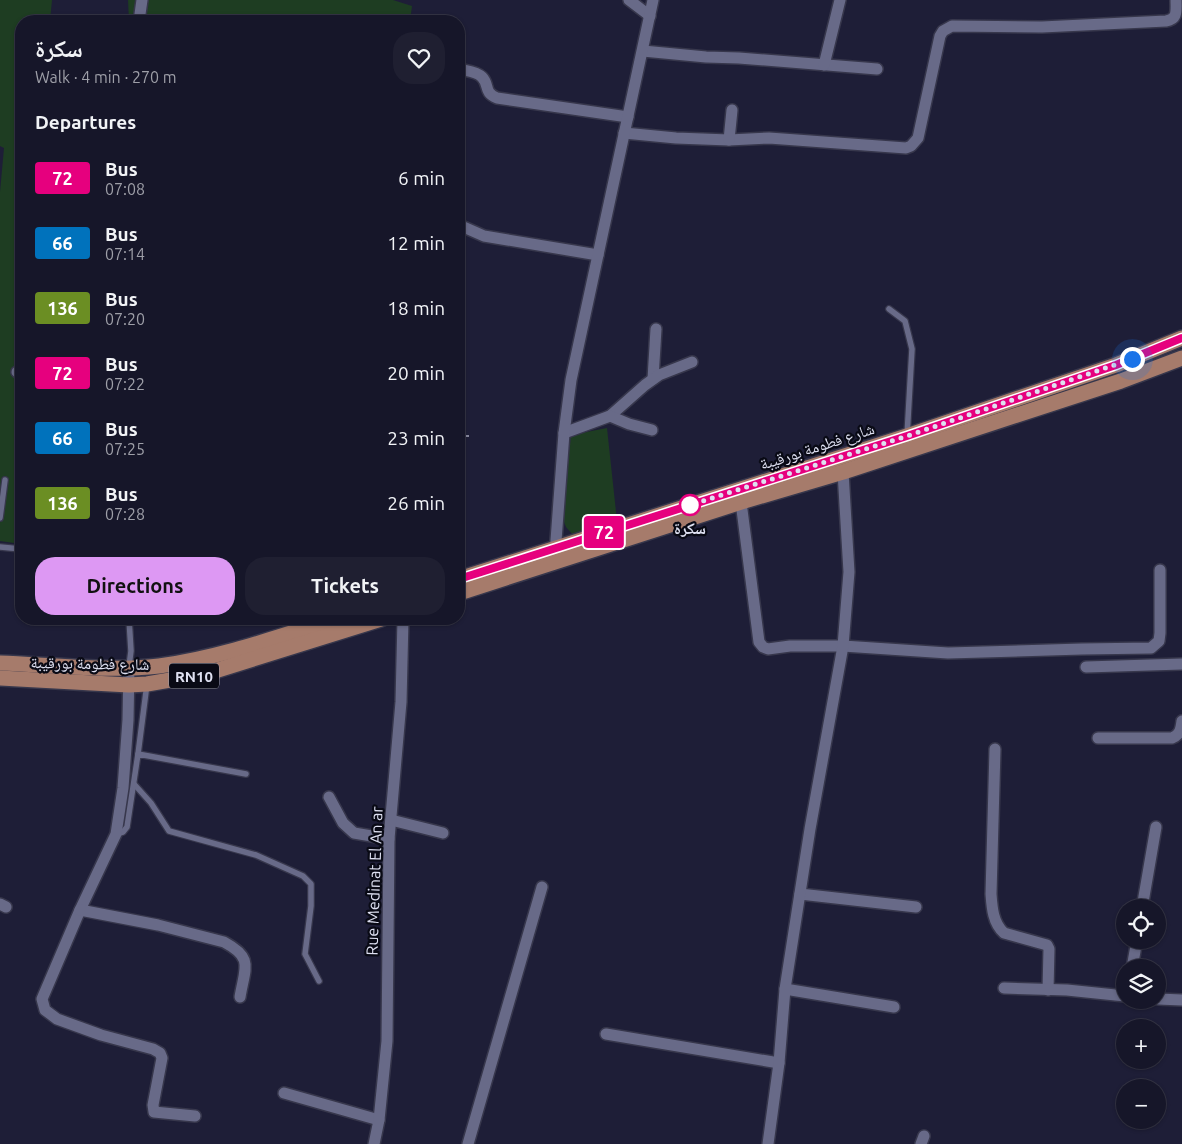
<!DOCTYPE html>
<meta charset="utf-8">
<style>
body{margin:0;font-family:Ubuntu,"Noto Naskh Arabic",sans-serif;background:#1f1f31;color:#f1f3f6;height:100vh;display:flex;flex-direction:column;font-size:19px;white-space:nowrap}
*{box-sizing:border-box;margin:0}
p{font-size:16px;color:#9e9fa8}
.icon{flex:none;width:28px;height:28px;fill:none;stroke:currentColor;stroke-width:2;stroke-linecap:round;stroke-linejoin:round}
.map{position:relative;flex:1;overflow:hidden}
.side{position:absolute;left:15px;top:15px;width:450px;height:610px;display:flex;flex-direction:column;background:#161629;border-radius:20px;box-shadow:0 1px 4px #0004,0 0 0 1px #353546}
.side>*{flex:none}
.badge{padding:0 10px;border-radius:4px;font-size:18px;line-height:32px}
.fabs{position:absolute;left:1116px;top:899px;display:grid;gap:10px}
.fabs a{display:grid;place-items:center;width:50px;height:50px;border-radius:50%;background:#161629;box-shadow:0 1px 4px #0004,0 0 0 1px #353546;font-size:25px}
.you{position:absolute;width:25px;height:25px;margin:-12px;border:4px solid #fff;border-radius:50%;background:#1a73e8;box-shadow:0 0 0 8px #1a73e833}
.map>.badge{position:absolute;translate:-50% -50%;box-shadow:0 0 0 2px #fff}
h2{padding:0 20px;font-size:19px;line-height:45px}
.round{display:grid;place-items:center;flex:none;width:52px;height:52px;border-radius:20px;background:#1f1f31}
.summary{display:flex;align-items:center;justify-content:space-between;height:85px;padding:0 20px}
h1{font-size:24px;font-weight:700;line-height:38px}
.cta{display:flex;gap:10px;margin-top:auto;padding:10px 20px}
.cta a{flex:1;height:58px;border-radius:20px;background:#dd98f3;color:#111;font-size:20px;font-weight:700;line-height:58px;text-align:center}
.cta a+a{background:#1f1f31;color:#f1f3f6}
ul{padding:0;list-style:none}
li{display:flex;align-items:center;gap:15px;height:65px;padding:0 20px}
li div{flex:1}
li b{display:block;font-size:19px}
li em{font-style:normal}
li .badge{min-width:55px;font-weight:700;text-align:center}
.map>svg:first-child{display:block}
.green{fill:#1e3d22}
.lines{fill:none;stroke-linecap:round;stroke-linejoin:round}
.lane-casing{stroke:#37374c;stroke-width:8}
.street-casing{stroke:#37374c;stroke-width:14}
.primary-casing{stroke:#37374c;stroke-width:18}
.path{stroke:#86879c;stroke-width:2;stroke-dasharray:4 2.5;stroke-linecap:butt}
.lane{stroke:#686a88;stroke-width:5.5}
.street{stroke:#686a88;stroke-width:11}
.primary{stroke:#a67b6b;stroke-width:15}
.line-casing{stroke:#fff;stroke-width:11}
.line{stroke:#e6007e;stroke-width:8}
.walk{stroke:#dee0f1;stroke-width:5;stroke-dasharray:0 9}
.stop-dot{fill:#fff;stroke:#e6007e;stroke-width:2.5}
.labels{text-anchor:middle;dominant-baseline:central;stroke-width:4.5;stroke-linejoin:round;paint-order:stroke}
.shield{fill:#090a15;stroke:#9ea0af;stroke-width:1}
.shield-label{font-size:15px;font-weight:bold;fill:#dee0f1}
.street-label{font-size:16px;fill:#dee0f1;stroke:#090a15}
.stop-label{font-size:16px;font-weight:bold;fill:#dee0f1;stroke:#090a15}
</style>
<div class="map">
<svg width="1182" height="1144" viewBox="0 0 1182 1144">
<rect width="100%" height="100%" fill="#1e1e37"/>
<g class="green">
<polygon points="0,0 52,0 50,21 21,21 21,544 0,541 0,192 4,148 0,146"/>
<polygon points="128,0 393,0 412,6 410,21 129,21"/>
<polygon points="607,428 617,521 573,535 566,527 562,517 571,435"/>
</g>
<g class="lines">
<g class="lane-casing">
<g id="lane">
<polyline points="889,309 905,321 912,349 907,436"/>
<polyline points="0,518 5,480"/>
<polyline points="0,547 21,549"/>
<polyline points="129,619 131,651 129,666"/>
<polyline points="138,754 147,684"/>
<polyline points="134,784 151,803 169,831 256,855 303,876 311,884 311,906 305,954 319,981"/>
<polyline points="116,834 123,832 127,827 138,754 246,774"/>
</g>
</g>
<g class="street-casing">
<g id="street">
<polyline points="629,0 650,16"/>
<polyline points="139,21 142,0"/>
<polyline points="643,51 706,57 739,58 877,69"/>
<polyline points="824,65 840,0"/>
<path d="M459,69C466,71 476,71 482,77C490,85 483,92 497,98L628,117"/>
<path d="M624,133L676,138L729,140L769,138L906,148L911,146L918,138L940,36L943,31L952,26L1042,27L1166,21C1178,19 1176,11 1176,0"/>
<polyline points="729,140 732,110"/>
<polyline points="459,225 484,236 598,255"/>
<polyline points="17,372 21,373"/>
<polyline points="653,379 656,329"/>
<polyline points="610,416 645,385 659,375 692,362"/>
<polyline points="564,433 610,416 629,424 652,430"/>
<polyline points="741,502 759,642 763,647 768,649 790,646 843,646 948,653 1082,649 1151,648 1159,641 1160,633 1160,570"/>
<polyline points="555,554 564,433 571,380 653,0"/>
<polyline points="1086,667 1182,664"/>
<polyline points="129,668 128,720 123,788 116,834 80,910 42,999 45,1010 57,1019 101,1035 153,1049 160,1053 162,1058 153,1105 154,1112 195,1116"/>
<path d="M1098,738H1172C1180,735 1181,729 1182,721"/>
<path d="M995,749L991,894C992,908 993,923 1004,933L1047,945L1049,949L1048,990"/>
<polyline points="329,797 343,823 354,833 389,839"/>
<polyline points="391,820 443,833"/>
<polyline points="800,894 916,907"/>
<polyline points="0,904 6,907"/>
<polyline points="1142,908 1156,827"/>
<path d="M80,910L158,925L224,942C254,958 245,967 240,997"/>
<polyline points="1132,968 1137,940"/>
<polyline points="1004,988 1067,990 1125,996"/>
<polyline points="785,989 894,1007"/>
<polyline points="1158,999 1182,1000"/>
<polyline points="606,1034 779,1063"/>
<polyline points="284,1093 379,1120"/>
<polyline points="374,1144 379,1120 387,1041 389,839 401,702 403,619"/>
<polyline points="468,1144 542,887"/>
<polyline points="768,1144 779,1063 785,989 810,829 843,646 849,572 843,472"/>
<polyline points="921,1144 924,1136"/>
</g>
</g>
<g class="primary-casing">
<g id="primary">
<polyline points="459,579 907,436 1116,365 1182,338"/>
<polyline points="459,593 741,502 843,472 1121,381 1182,358"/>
<path d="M0,663C51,665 109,672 159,666C219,658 278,637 335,619"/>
<polyline points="0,678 129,685 147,684 205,674 381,619"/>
</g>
</g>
<polyline class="path" points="459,436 469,436"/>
<use href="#lane" class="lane"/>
<use href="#street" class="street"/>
<use href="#primary" class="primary"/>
</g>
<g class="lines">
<g class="line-casing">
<polyline id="line" points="459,579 907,436 1116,365 1182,338"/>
</g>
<use href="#line" class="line"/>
<polyline class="walk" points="690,505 684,507 907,436 1132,359"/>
</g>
<circle class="stop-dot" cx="690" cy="505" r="10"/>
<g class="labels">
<rect class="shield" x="169" y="663.5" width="50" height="25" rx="4"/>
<g class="shield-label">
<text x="194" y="676">RN10</text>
</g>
<g class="street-label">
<text transform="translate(817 446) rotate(-18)">شارع فطومة بورقيبة</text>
<text transform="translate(90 663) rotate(1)">شارع فطومة بورقيبة</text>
<text transform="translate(374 881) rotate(-88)">Rue Medinat El An ar</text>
</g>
<g class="stop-label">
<text x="690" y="528">سكرة</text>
</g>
</g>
</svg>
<div class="fabs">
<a><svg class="icon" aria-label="locate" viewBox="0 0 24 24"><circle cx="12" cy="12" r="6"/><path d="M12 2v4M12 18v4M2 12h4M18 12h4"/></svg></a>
<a><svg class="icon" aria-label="layers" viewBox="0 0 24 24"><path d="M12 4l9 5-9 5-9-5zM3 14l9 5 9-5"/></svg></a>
<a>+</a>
<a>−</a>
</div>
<div class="you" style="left:1132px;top:359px"></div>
<b class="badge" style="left:604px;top:532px;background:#e6007e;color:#fff">72</b>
<section class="side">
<div class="summary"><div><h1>سكرة</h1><p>Walk · 4 min · 270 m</p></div><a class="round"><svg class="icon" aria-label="heart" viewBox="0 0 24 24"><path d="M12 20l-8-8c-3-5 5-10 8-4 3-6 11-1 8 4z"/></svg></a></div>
<h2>Departures</h2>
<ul>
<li><span class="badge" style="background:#e6007e;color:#fff">72</span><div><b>Bus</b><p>07:08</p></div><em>6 min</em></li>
<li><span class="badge" style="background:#0072bc;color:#fff">66</span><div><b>Bus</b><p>07:14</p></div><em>12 min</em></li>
<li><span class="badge" style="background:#6b8e23;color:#fff">136</span><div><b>Bus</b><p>07:20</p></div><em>18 min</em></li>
<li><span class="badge" style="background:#e6007e;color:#fff">72</span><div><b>Bus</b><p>07:22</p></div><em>20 min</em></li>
<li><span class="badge" style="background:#0072bc;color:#fff">66</span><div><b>Bus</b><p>07:25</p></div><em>23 min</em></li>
<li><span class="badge" style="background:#6b8e23;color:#fff">136</span><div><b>Bus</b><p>07:28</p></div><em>26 min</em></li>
</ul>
<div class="cta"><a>Directions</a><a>Tickets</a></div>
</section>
</div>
